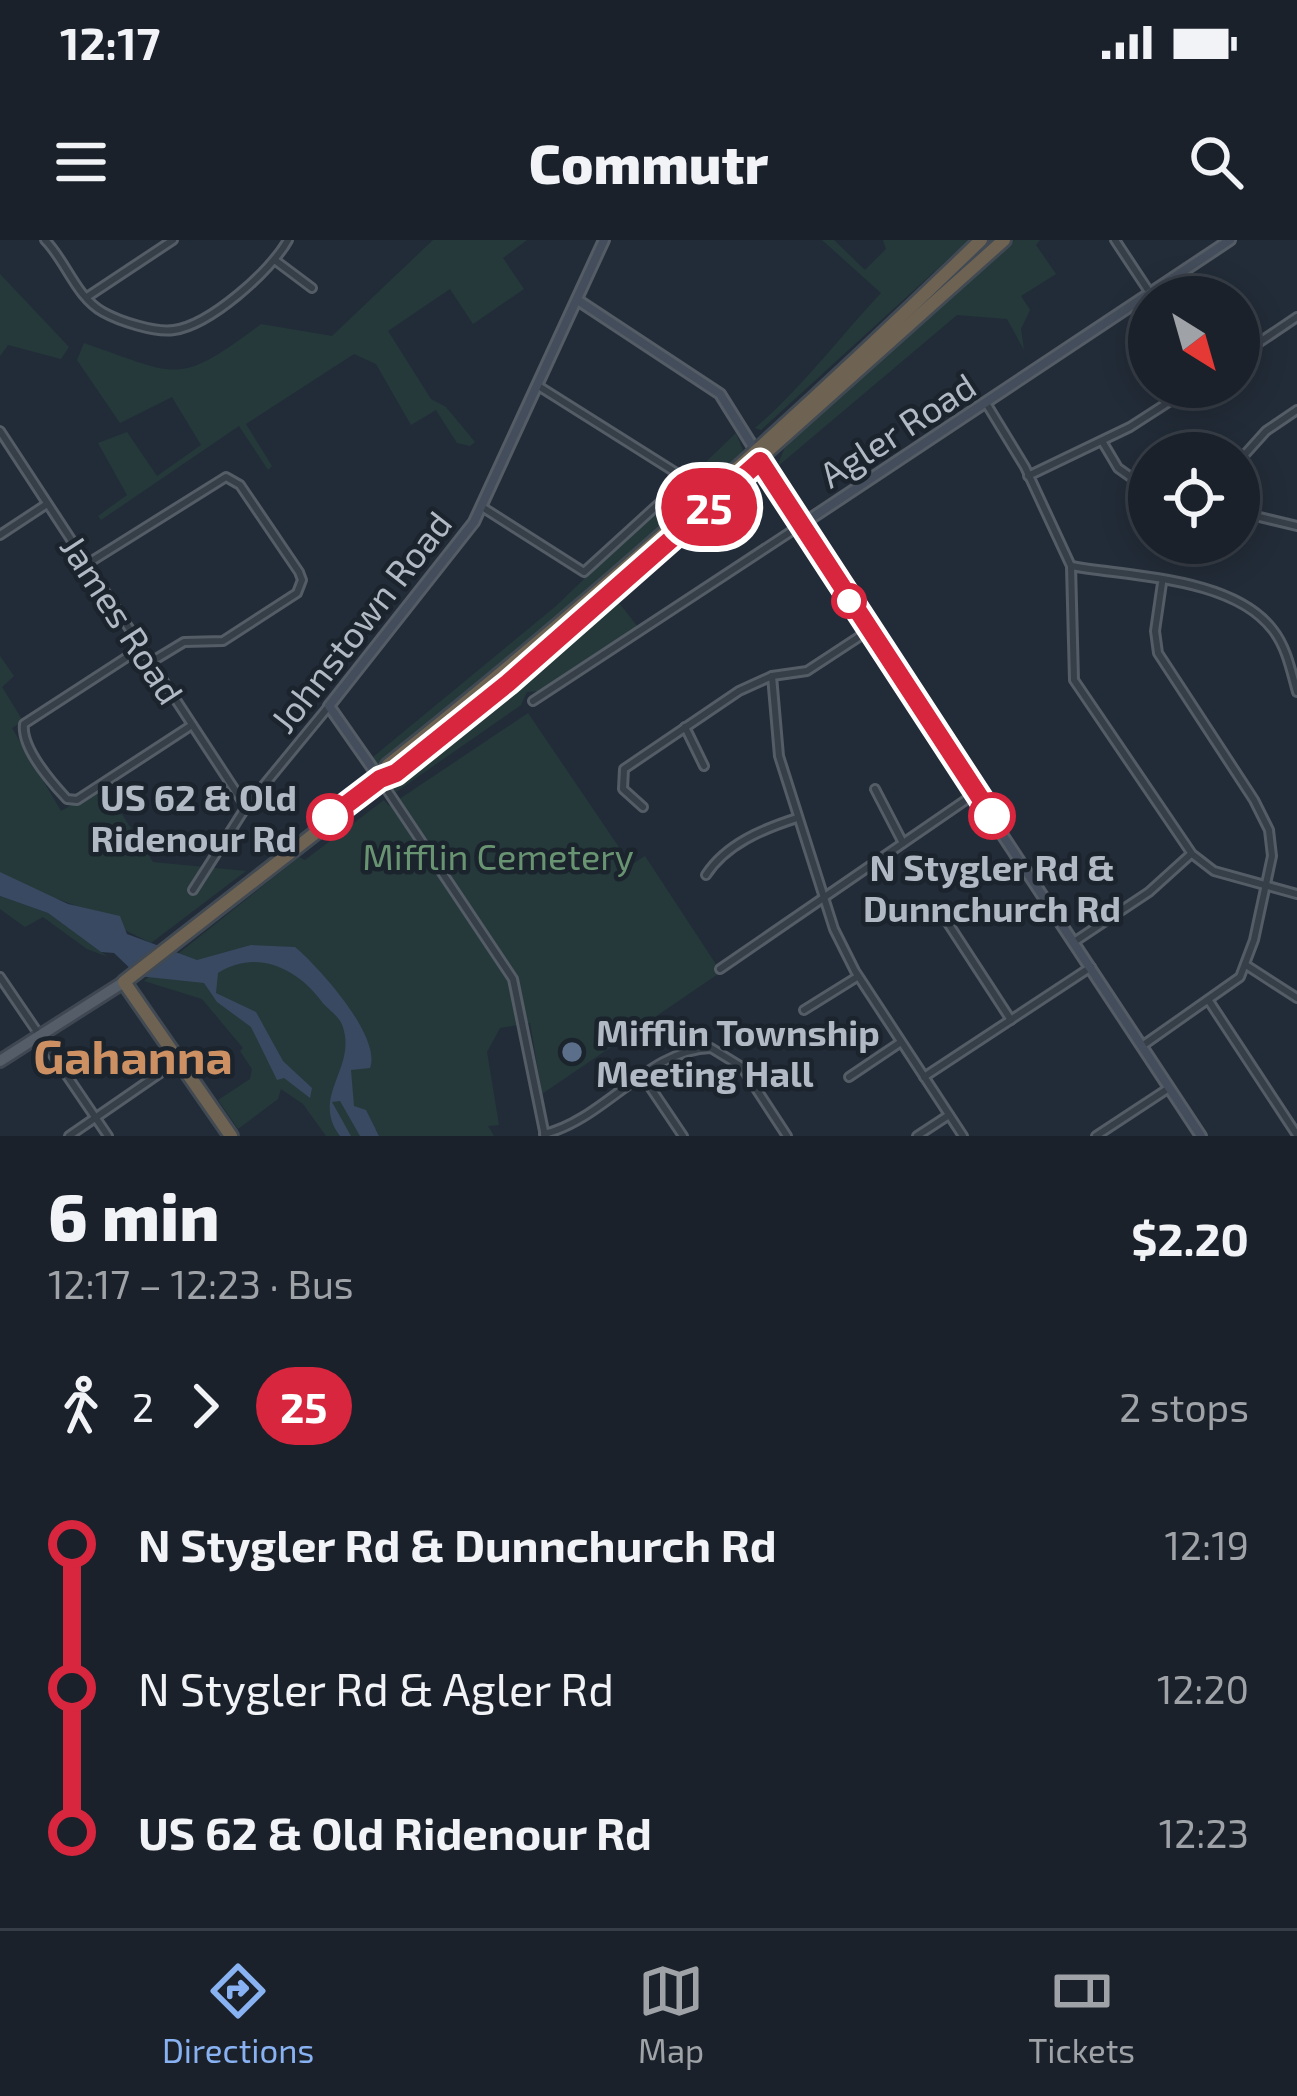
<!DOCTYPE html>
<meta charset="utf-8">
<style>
body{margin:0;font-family:"Exo 2",sans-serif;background:#272e36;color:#f1f3f6;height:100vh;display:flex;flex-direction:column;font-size:45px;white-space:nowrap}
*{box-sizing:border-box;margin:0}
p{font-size:39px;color:#9fa3a8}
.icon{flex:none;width:66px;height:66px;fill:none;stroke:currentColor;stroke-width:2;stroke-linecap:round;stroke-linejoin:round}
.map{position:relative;height:896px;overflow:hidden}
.panel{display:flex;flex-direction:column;background:#1a212a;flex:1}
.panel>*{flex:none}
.badge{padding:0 24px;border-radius:39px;font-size:42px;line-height:78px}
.needle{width:78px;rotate:143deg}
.tools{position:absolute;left:1128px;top:36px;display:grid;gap:24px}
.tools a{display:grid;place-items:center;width:132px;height:132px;border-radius:50%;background:#1a212a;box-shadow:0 6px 30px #0003,0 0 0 3px #383e47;font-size:60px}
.map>.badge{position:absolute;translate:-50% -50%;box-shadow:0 0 0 6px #fff}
.legs{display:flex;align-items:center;gap:18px;height:132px;padding:0 48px;font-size:39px}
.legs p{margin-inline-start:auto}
.headline{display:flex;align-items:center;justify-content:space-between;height:204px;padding:0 48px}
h1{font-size:66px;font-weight:800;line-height:90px}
ul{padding:0 48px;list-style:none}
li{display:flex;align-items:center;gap:42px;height:144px;font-size:45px}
li i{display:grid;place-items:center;width:18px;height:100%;margin:0 15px;background:currentColor}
li i::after{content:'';width:30px;height:30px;margin:-15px;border:9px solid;border-radius:50%;background:#1a212a}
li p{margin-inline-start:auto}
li:first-child i{background:linear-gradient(#0000 50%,currentColor 0)}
li:last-child i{background:linear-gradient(currentColor 50%,#0000 0)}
.status{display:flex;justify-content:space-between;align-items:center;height:84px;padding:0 60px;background:#1a212a;direction:ltr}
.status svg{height:33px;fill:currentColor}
header{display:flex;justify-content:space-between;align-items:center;height:156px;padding:0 48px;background:#1a212a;font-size:54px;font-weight:800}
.dock{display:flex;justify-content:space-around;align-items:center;height:168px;border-top:3px solid #383e47;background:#1a212a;font-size:33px;color:#9fa3a8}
.dock a{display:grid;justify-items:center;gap:6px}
.dock .active{color:#89b2f2}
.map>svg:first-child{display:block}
.green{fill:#25393a}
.water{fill:#394961}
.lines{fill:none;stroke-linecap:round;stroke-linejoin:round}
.street-casing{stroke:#545c66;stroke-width:12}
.secondary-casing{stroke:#545c66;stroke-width:14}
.primary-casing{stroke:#3f4752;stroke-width:16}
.highway-casing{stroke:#414953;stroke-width:18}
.street{stroke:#363e48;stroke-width:6}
.secondary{stroke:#444d5b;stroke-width:8}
.primary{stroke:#545d68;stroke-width:10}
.highway{stroke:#6e6353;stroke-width:12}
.line-1-casing{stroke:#fff;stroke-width:27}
.line-1{stroke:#d7263d;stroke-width:18}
.stop-1-dot{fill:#fff;stroke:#d7263d;stroke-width:6}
.service-dot{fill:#5c6f8a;stroke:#1b232d;stroke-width:4.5}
.labels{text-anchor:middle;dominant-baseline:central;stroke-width:9;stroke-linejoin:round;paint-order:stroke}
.street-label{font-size:36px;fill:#b1b9c5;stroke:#1b232d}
.stop-label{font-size:36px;font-weight:bold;fill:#b1b9c5;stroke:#1b232d;text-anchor:end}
.park-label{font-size:36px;fill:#699472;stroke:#1b232d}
.poi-label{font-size:36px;font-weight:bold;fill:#b1b9c5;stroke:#1b232d;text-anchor:start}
.district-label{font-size:48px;font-weight:bold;fill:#cd9063;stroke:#1b232d}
</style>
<div class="status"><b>12:17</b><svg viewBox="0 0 49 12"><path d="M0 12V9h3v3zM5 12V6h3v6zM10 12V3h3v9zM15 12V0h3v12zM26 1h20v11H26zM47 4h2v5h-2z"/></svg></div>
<header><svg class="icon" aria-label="menu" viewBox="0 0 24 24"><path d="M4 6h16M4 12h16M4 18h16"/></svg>Commutr<svg class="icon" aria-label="search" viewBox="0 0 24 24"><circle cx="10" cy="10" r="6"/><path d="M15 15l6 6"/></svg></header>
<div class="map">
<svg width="1297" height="896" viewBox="0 0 1297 896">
<rect width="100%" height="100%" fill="#222c38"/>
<g class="green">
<path d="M433,0H527L503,18L524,49L473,84L450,49L388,91L431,159L446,167L475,202L470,206L457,203L436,170L411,185L376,124L354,114L246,184L272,226L268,230L239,186L101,280L98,276L127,255L98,203L127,192L157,236L201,205L172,157L120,183L77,120L84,103C179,136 177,147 261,84L332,96Z"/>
<path d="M822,0H834L865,30L886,9L883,0H969L761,190L755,188C802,148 838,99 881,53Z"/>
<polygon points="1014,0 1040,0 1036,5 1056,34 1021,56 1030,70 1021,89 1024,110 1007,79 957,75 777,227 785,207"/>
<polygon points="0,34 69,107 61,119 8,105 0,116"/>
<polygon points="736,193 757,245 672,312 619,363 638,387 541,451 527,452 521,465 396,552 373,517 556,366"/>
<polygon points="0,416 14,436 2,447 23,481 12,488 61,571 104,547 153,622 246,631 151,703 74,665 0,638"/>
<polygon points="528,473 631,625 645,616 721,732 542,854 530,783 500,788 487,812 499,885 488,886 494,896 379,896 376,889 366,896 326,896 303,864 281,849 278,859 238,889 218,860 250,839 252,829 240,811 243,808 202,759 144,741 299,617 305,620 384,560 389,566"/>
<polygon points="0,656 48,673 108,717 87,709 43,677 25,687 0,669"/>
</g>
<path class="water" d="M0,632L68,664L120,676L127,694L197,720L251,705L295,707C319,727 382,797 370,828L351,830L354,866L366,870L379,896H360L340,861L332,862L351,896H340C311,858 354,830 344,791C341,776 331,773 322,762C298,729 257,708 218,733L216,753L256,772L283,821L312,848L310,858L284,838L277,840L251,787L217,762L204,743L138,736L114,713L101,712L48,673L0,656Z"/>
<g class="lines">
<g class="street-casing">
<g id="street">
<path d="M45,0C66,21 76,57 103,72C119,81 155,93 174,90C210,85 271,31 288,0"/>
<polyline points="1115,0 1150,53"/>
<polyline points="276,21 312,48"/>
<polyline points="87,57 173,0"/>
<polyline points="1239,116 1297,77"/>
<polyline points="986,163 1025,227 1071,326 1074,440 1192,614 1214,631 1297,654"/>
<polyline points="0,191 246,567"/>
<polyline points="1102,201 1118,228 1149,250"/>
<polyline points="1239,221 1266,191 1297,170"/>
<polyline points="1028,236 1130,187 1192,147"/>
<polyline points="482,267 584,332 686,239 540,147"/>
<polyline points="1239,272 1297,286"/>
<polyline points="0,295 47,264"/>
<polyline points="87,324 226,237 240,245 299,332 302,340 297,353 223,401 184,402 151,422"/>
<path d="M1071,326C1132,337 1233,337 1273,390C1287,408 1291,431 1297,452"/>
<path d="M141,408L24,484C21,507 51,542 67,559L77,560L192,485"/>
<polyline points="772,436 779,516 834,689 855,731 963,896"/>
<polyline points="533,461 801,285"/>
<polyline points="685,487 704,526"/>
<polyline points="381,541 513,739 545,896"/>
<polyline points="875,549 903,603"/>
<polyline points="643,567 623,549 624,529 739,451 772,436 807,431 868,391"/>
<path d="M706,635C726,604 763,589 797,578"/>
<polyline points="193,650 246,567 329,466"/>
<polyline points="944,677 1011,780"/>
<polyline points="1074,702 1149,652 1191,614"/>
<polyline points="1246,725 1297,758"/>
<polyline points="720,729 976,553"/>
<polyline points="0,737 108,896"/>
<polyline points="1209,761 1297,895"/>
<polyline points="804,770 857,737"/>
<polyline points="1142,806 1240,737 1254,700 1272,616 1269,590 1254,560 1158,413 1155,391 1162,343"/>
<polyline points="849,837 901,802"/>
<polyline points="924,837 1091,727"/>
<polyline points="644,838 683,896"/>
<path d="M544,894C604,880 649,809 711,808L742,827L787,896"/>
<polyline points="69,896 179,820"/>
<polyline points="917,896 949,875"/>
<polyline points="1096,896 1169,848"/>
</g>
</g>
<g class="secondary-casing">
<g id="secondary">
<polyline points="579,61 720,154 868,391 1201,896"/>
<polyline points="801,285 1230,0"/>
<polyline points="380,539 329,466 474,282 604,0"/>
</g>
</g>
<g class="primary-casing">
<polyline id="primary" points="0,821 124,742"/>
</g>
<g class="highway-casing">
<g id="highway">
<path d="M380,538L388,525C594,361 792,183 981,0"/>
<polyline points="231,896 124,742 508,443 1004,0"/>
</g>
</g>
<use href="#street" class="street"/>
<use href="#secondary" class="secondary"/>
<use href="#primary" class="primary"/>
<use href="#highway" class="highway"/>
</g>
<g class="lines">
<g class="line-1-casing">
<polyline id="line-1" points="330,577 380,539 396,533 508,443 760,221 992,576"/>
</g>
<use href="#line-1" class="line-1"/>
</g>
<g class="stop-1-dot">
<circle cx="849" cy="361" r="15"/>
<circle cx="992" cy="576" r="21"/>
<circle cx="330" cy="577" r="21"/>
</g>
<circle class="service-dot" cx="572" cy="812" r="12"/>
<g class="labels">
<g class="street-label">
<text transform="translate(897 189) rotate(-33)">Agler Road</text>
<text transform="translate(123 379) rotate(57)">James Road</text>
<text transform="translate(360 381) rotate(-52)">Johnstown Road</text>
</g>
<g class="stop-label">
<text x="297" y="556">US 62 &amp; Old<tspan x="297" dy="41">Ridenour Rd</tspan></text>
<text x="992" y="626" text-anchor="middle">N Stygler Rd &amp;<tspan x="992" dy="41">Dunnchurch Rd</tspan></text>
</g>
<g class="park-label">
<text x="498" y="615">Mifflin Cemetery</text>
</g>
<g class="poi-label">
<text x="596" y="791">Mifflin Township<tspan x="596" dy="41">Meeting Hall</tspan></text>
</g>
<g class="district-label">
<text x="133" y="815">Gahanna</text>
</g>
</g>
</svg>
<div class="tools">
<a><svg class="needle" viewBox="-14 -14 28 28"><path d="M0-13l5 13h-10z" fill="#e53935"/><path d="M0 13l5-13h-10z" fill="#9fa3a8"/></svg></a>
<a><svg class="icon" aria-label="locate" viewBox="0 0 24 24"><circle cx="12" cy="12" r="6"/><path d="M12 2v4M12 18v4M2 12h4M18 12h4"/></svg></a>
</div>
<b class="badge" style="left:709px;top:267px;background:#d7263d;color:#fff">25</b>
</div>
<section class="panel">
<div class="headline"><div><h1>6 min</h1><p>12:17 – 12:23 · Bus</p></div><b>$2.20</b></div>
<div class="legs"><svg class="icon" aria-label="walk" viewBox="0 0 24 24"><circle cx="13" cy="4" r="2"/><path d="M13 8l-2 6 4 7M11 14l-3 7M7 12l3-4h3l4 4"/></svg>2<svg class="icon" aria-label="forward" viewBox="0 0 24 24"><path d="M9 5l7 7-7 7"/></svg><b class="badge" style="background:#d7263d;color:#fff">25</b><p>2 stops</p></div>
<ul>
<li><i style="color:#d7263d"></i><b>N Stygler Rd &amp; Dunnchurch Rd</b><p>12:19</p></li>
<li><i style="color:#d7263d"></i><span>N Stygler Rd &amp; Agler Rd</span><p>12:20</p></li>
<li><i style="color:#d7263d"></i><b>US 62 &amp; Old Ridenour Rd</b><p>12:23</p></li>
</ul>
</section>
<nav class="dock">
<a class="active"><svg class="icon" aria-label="directions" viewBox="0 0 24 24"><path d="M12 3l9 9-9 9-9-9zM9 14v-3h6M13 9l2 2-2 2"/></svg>Directions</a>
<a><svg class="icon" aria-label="map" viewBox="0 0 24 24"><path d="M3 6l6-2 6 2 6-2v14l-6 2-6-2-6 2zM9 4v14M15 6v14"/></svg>Map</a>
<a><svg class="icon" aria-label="tickets" viewBox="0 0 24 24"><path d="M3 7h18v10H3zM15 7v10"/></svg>Tickets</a>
</nav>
